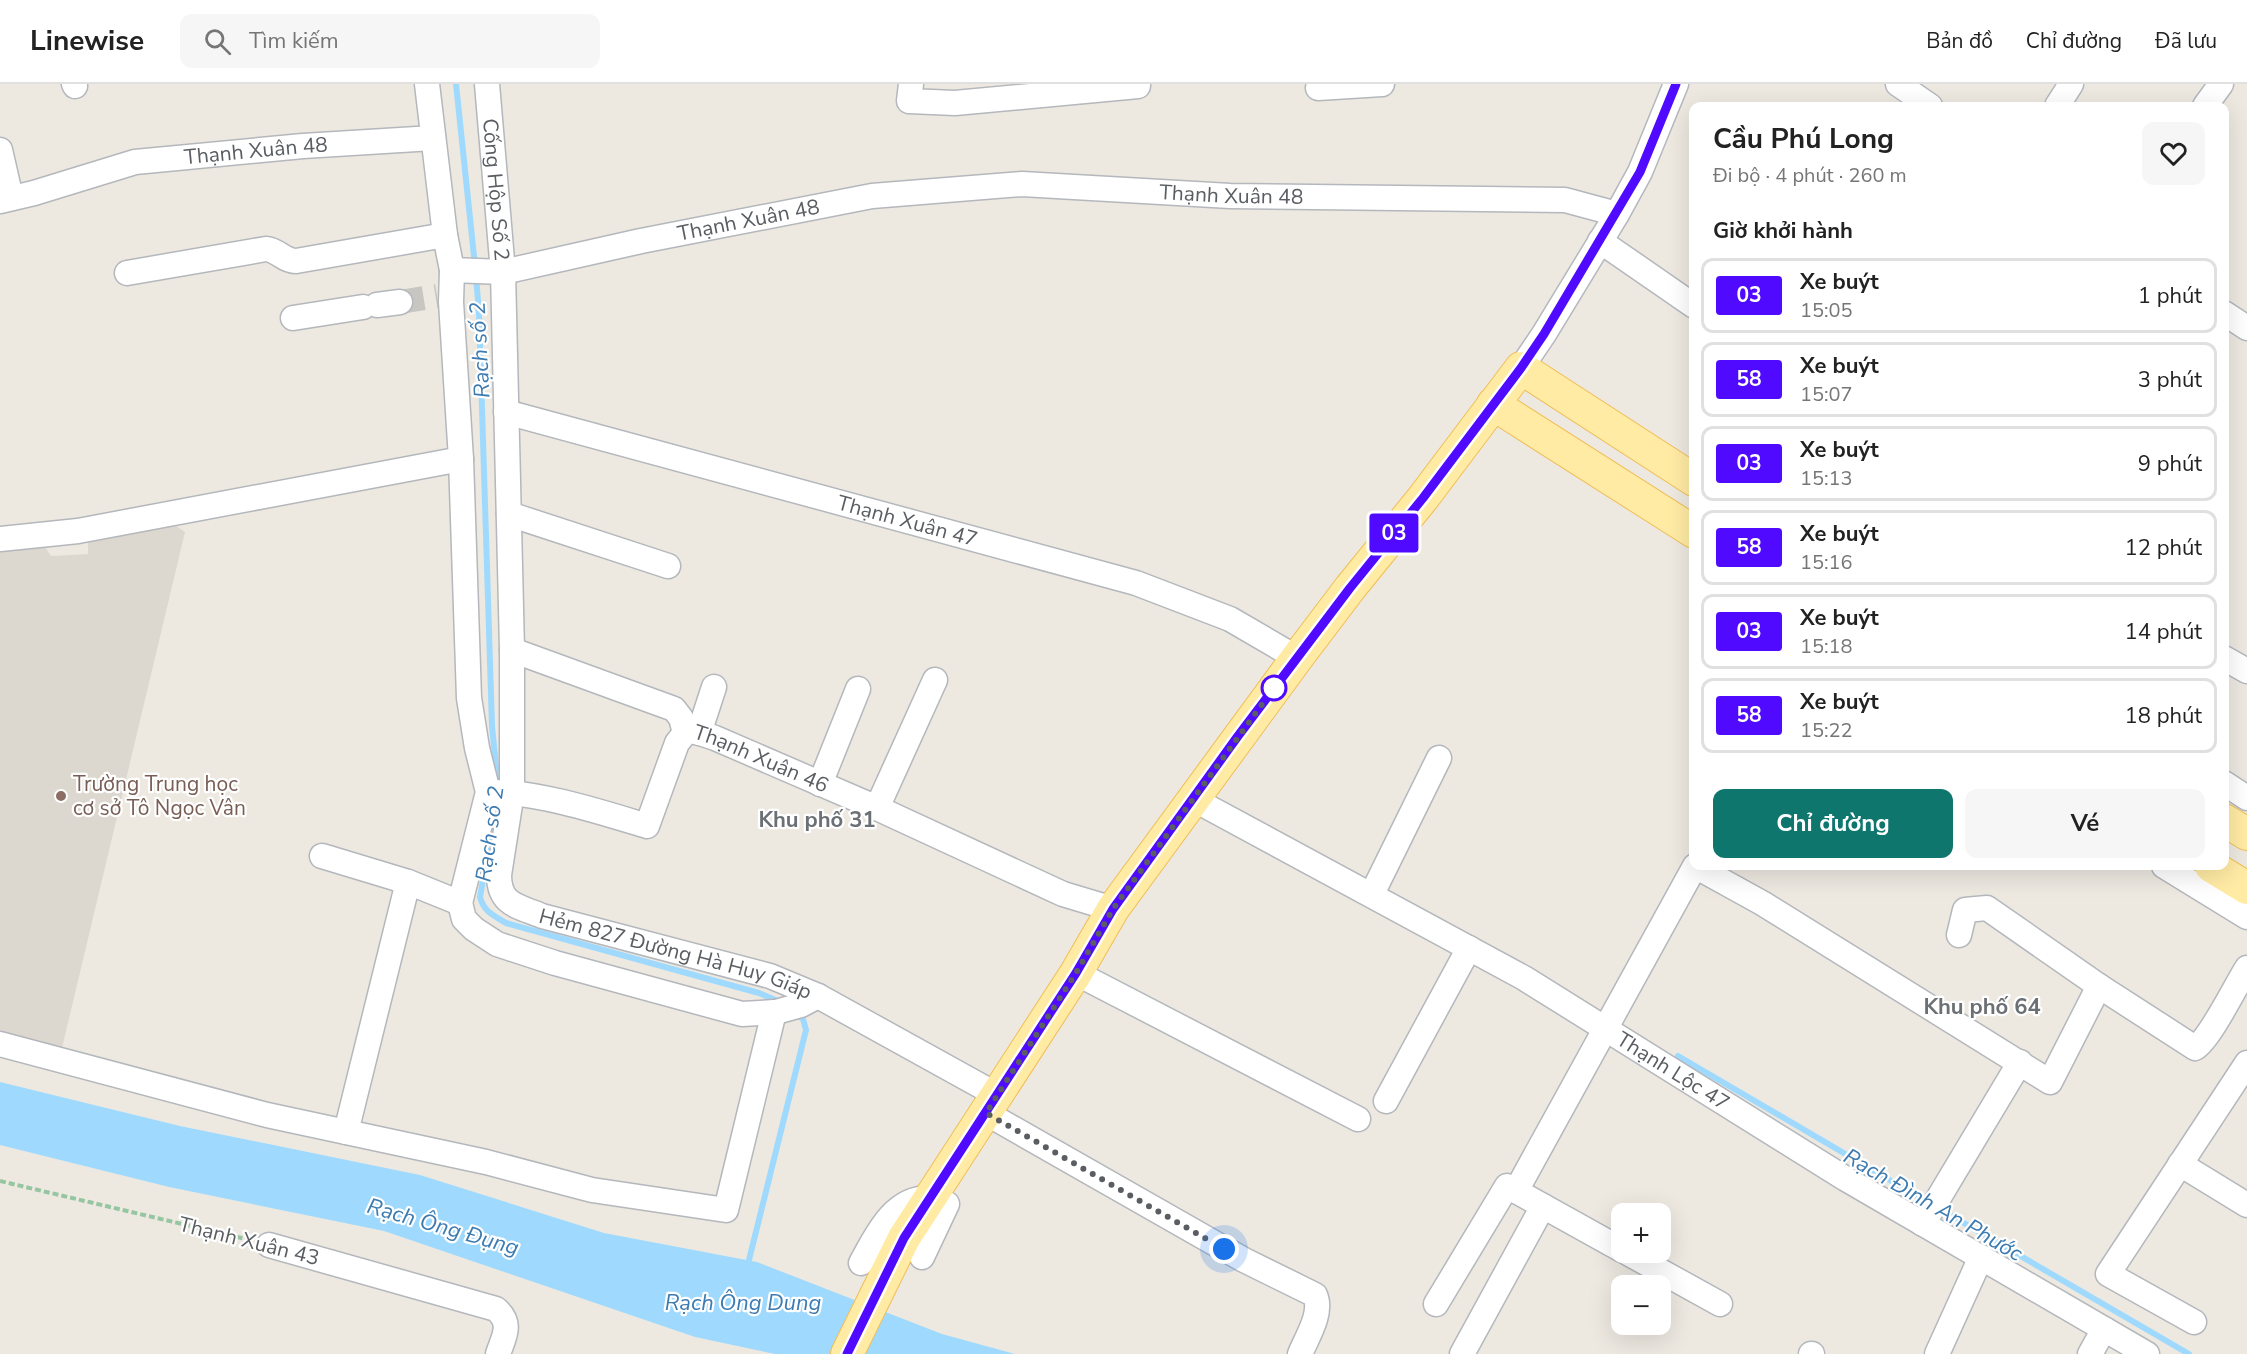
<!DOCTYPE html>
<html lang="vi">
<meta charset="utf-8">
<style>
body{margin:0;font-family:"Nunito Sans",sans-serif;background:#f6f6f6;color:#222;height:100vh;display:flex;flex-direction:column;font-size:22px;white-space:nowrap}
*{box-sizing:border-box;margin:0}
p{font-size:20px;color:#767676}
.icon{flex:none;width:33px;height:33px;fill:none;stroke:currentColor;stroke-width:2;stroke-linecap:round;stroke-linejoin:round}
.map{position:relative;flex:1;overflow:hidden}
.panel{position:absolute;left:1689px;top:18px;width:540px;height:768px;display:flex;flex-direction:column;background:#fff;border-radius:12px;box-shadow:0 6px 24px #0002}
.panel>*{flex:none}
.badge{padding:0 12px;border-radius:4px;font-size:21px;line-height:39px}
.fabs{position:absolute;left:1611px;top:1119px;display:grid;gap:12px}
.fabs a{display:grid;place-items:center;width:60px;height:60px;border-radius:12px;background:#fff;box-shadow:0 6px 24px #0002;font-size:30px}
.you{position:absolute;width:30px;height:30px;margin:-15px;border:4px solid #fff;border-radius:50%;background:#1a73e8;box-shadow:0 0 0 9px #1a73e833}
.map>.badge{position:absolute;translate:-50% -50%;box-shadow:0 0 0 3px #fff}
h2{padding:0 24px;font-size:22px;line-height:54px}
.round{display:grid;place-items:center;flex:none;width:63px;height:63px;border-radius:12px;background:#f6f6f6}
.summary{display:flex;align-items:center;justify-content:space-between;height:102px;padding:0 24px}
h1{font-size:28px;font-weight:700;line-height:45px}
.primary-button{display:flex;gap:12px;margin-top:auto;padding:12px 24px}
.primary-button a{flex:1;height:69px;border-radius:12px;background:#0f766e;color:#fff;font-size:24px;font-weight:700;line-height:69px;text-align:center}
.primary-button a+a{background:#f6f6f6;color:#222}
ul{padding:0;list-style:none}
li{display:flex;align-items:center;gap:18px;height:75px;margin:0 12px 9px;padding:0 12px;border:3px solid #e0e0e0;border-radius:12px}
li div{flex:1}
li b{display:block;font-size:22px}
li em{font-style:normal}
li .badge{min-width:66px;font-weight:700;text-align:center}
header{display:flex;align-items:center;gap:36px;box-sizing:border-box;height:84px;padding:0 30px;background:#fff;border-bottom:2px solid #e0e0e0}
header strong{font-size:28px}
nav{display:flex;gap:33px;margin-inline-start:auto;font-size:21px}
.search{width:420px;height:54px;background:#f6f6f6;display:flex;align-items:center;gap:15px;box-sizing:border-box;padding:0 21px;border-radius:12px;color:#767676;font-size:22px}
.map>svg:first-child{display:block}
.education{fill:#ddd8cf}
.water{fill:#9fdafe}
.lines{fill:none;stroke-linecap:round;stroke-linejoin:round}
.stream{stroke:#9fdafe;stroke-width:6}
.minor-tunnel{stroke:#c8c6c1;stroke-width:24;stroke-dasharray:24 12;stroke-linecap:butt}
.minor-casing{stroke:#b4b7bc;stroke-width:27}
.major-casing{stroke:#f0bd56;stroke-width:34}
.path{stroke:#96c5a1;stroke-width:4;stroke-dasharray:6 3;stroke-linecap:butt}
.minor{stroke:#fff;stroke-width:24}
.major{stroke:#ffeba4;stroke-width:32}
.line-casing{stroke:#fff;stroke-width:14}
.line{stroke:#4f0aff;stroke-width:9}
.walk{stroke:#5a5e62;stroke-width:6;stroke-dasharray:0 10.8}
.stop-dot{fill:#fff;stroke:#4f0aff;stroke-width:3}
.education-dot{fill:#8d6e63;stroke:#fff;stroke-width:2}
.labels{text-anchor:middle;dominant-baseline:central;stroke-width:4.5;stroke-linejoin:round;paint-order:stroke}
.street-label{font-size:21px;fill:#5a5e62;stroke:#fff}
.education-label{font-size:21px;fill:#785e54;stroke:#fff;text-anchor:start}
.water-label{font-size:22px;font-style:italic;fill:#3d7bb0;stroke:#fff}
.neighbourhood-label{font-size:22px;font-weight:bold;fill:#6b7074;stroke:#fff}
</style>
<header>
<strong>Linewise</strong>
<div class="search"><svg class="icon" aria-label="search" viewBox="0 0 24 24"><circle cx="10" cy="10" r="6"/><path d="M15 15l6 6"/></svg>Tìm kiếm</div>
<nav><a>Bản đồ</a><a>Chỉ đường</a><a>Đã lưu</a></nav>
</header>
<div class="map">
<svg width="2247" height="1270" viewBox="0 0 2247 1270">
<rect width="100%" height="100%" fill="#ede9e1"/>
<polygon class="education" points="172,439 185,448 61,968 0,953 0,464 42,458 51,472 88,470 88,451"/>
<polygon class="water" points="0,998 180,1042 420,1091 604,1149 757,1178 942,1250 1015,1270 775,1270 761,1267 695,1253 384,1147 169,1103 0,1061"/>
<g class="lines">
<g class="stream">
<polyline points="456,0 475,182"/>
<polyline points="476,192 479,229 492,642 498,703"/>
<path d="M498,713L480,813C484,828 493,831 506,839L759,909L780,918"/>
<polyline points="1678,972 1929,1119"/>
<polyline points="1938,1124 2189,1270"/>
<polyline points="747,1184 806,946 803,935 795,929"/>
</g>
<polyline class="minor-tunnel" points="400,218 437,212"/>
<g class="minor-casing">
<g id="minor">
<polyline points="74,0 75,2"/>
<path id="s1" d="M487,0L503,188L512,566L674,625L681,634L685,649"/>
<polyline points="911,0 909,17 955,19 1138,2"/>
<polyline points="1898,0 1930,22"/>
<polyline points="1318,4 1382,0"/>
<polyline points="2057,22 2071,0"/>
<polyline points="2205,22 2221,0"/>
<polyline points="0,66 11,114"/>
<path id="s2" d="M0,117L34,109L135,78L303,62L433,54"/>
<polyline points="1600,157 1694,222"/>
<path id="s3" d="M452,186L503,188L641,157L872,112L1022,100L1230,112L1565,116L1617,130"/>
<path d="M127,189L266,165C278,166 284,177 296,177L445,151"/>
<polyline points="377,221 400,218"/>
<polyline points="2224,229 2247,244"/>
<polyline points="293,234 363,223"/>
<polyline points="1521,284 1544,250 1617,130 1640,88 1676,0"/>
<path id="s4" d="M506,328L1136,499L1230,535L1297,574"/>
<polyline points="509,430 668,482"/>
<polyline points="0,455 78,447 461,375 451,218 452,186 445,151 427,0"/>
<path id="s5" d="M512,566V708L499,791C499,821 518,822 542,832L770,892L818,912L997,1011"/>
<polyline points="2224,574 2247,587"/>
<polyline points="699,649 714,603"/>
<polyline points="2224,699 2247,714"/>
<polyline points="820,700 858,605"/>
<path id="s6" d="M488,708C536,707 601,728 647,742L677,659L685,649L694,647L715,654L877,724L1063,810L1113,825"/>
<path id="s7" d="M1193,715L1524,894L1846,1095L2147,1270"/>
<polyline points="877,724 935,596"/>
<polyline points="322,772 408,798 460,819"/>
<polyline points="2164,782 2247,833"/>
<polyline points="1372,810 1439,674"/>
<polyline points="460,819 488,708 477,664 469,614 461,375"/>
<polyline points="460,819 464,835 474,845 497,860 555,879 742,930 776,928 801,921 818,912"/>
<polyline points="1076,889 1358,1035"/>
<path d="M2099,902L2195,964C2210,955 2236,901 2247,884"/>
<polyline points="0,960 267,1031 486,1078 592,1106 726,1126 774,928"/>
<polyline points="1386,1017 1469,864"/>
<path d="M986,1029L1244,1176L1315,1211C1323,1229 1307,1253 1300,1270"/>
<polyline points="346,1048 408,798"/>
<polyline points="2180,1080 2247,1121"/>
<polyline points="1516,1107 1695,782 1762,819 2050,998 2099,902 1987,824 1965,826 1959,851"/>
<polyline points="1923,1140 2020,978"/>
<path d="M269,1161L496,1225C513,1240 504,1252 498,1270"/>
<polyline points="1626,1168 1720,1220"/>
<path d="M861,1179C876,1152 893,1113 930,1114C935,1114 942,1118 947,1120L922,1173"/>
<polyline points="1436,1220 1507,1102 1622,1166"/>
<polyline points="2194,1238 2108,1190 2247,979"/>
<polyline points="1462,1270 1543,1122"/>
<polyline points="1811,1270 1812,1270"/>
<polyline points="1937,1270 1981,1173"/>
<polyline points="2090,1270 2104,1245"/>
</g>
</g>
<g class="major-casing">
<g id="major">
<polyline points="1493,320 1694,448"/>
<polyline points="2224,736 2247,750"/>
<polyline points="2211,782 2247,804"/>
<polyline points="847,1270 904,1154 1076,889 1113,825 1297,574 1350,504 1423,414 1521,284 1694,396"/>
</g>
</g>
<polyline class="path" points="0,1097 250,1156"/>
<use href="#minor" class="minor"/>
<use href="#major" class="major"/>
</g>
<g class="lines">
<g class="line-casing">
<polyline id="line" points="847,1270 904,1154 1076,889 1113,825 1238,652 1350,504 1423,414 1521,284 1544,250 1640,88 1676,0"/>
</g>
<use href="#line" class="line"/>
<polyline class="walk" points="1224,1165 986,1029 1076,889 1113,825 1274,604"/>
</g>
<circle class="stop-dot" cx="1274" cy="604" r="12"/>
<circle class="education-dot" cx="61" cy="712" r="6"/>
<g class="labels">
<g class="street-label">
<text stroke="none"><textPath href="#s2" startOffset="262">Thạnh Xuân 48</textPath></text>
<text stroke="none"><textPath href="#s1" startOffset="106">Cống Hộp Số 2</textPath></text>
<text stroke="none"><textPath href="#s3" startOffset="788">Thạnh Xuân 48</textPath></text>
<text stroke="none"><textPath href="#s3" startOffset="302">Thạnh Xuân 48</textPath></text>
<text stroke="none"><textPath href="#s4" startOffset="416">Thạnh Xuân 47</textPath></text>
<text stroke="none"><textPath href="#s6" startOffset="346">Thạnh Xuân 46</textPath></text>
<text stroke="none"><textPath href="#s5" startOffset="430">Hẻm 827 Đường Hà Huy Giáp</textPath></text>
<text stroke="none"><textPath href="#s7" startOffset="552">Thạnh Lộc 47</textPath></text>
<text transform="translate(249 1157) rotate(14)">Thạnh Xuân 43</text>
</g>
<g class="education-label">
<text x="73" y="700">Trường Trung học<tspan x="73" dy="24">cơ sở Tô Ngọc Vân</tspan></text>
</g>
<g class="water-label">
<text transform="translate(480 266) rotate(-93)">Rạch số 2</text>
<text transform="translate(490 750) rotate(-82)">Rạch số 2</text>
<text transform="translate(1933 1121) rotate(30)">Rạch Đình An Phước</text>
<text transform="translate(443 1143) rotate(16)">Rạch Ông Đụng</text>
<text x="743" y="1219">Rạch Ông Dung</text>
</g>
<g class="neighbourhood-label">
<text x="817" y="736">Khu phố 31</text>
<text x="1982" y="923">Khu phố 64</text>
</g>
</g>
</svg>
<div class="fabs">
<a>+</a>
<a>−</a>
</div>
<div class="you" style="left:1224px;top:1165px"></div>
<b class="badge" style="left:1394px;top:449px;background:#4f0aff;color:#fff">03</b>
<section class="panel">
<div class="summary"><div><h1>Cầu Phú Long</h1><p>Đi bộ · 4 phút · 260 m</p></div><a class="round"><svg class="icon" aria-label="heart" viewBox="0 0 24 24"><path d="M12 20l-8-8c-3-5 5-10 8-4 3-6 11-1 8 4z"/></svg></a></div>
<h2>Giờ khởi hành</h2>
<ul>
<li><span class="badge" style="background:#4f0aff;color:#fff">03</span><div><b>Xe buýt</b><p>15:05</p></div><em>1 phút</em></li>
<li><span class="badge" style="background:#4f0aff;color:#fff">58</span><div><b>Xe buýt</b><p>15:07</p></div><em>3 phút</em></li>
<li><span class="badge" style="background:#4f0aff;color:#fff">03</span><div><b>Xe buýt</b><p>15:13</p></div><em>9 phút</em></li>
<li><span class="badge" style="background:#4f0aff;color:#fff">58</span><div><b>Xe buýt</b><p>15:16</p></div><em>12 phút</em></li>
<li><span class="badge" style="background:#4f0aff;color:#fff">03</span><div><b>Xe buýt</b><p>15:18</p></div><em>14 phút</em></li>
<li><span class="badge" style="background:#4f0aff;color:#fff">58</span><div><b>Xe buýt</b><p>15:22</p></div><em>18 phút</em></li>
</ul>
<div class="primary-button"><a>Chỉ đường</a><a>Vé</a></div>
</section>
</div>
